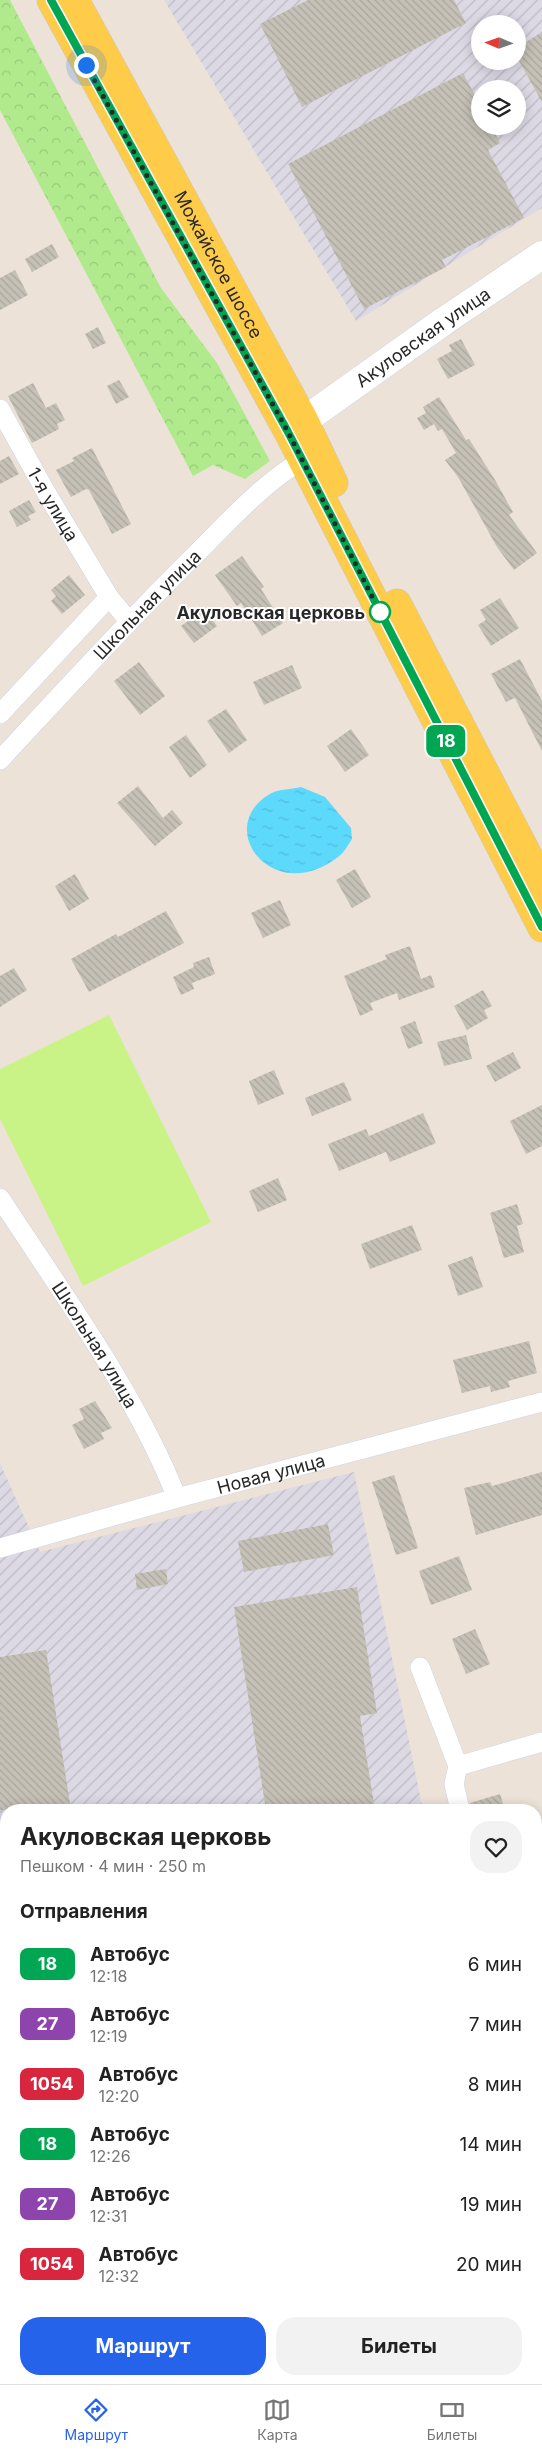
<!DOCTYPE html>
<html lang="ru">
<meta charset="utf-8">
<style>
body{margin:0;font-family:Inter,sans-serif;background:#f2f2f2;color:#222;height:100vh;display:flex;flex-direction:column;font-size:19px;white-space:nowrap}
*{box-sizing:border-box;margin:0}
p{font-size:16px;color:#767676}
.icon{flex:none;width:28px;height:28px;fill:none;stroke:currentColor;stroke-width:2;stroke-linecap:round;stroke-linejoin:round}
.map{position:relative;flex:1;overflow:hidden}
.drawer{position:absolute;left:0px;top:1804px;width:542px;height:581px;display:flex;flex-direction:column;background:#fff;border-radius:20px 20px 0 0;box-shadow:0 2px 12px #0003}
.drawer>*{flex:none}
.badge{padding:0 10px;border-radius:8px;font-size:18px;line-height:32px}
.needle{width:32px;rotate:272deg}
.buttons{position:absolute;left:471px;top:15px;display:grid;gap:10px}
.buttons a{display:grid;place-items:center;width:55px;height:55px;border-radius:50%;background:#fff;box-shadow:0 2px 12px #0003;font-size:25px}
.you{position:absolute;width:25px;height:25px;margin:-12px;border:4px solid #fff;border-radius:50%;background:#1a73e8;box-shadow:0 0 0 8px #1a73e833}
.map>.badge{position:absolute;translate:-50% -50%;box-shadow:0 0 0 2px #fff}
h2{padding:0 20px;font-size:19px;line-height:45px}
.round{display:grid;place-items:center;flex:none;width:52px;height:52px;border-radius:20px;background:#f2f2f2}
.summary{display:flex;align-items:center;justify-content:space-between;height:85px;padding:0 20px}
h1{font-size:24px;font-weight:700;line-height:38px}
.button{display:flex;gap:10px;margin-top:auto;padding:10px 20px}
.button a{flex:1;height:58px;border-radius:20px;background:#2563eb;color:#fff;font-size:20px;font-weight:700;line-height:58px;text-align:center}
.button a+a{background:#f2f2f2;color:#222}
ul{padding:0;list-style:none}
li{display:flex;align-items:center;gap:15px;height:60px;padding:0 20px}
li div{flex:1}
li b{display:block;font-size:19px}
li em{font-style:normal}
li .badge{min-width:55px;font-weight:700;text-align:center}
.tabs{display:flex;justify-content:space-around;align-items:center;height:70px;border-top:1px solid #e0e0e0;background:#fff;font-size:14px;color:#767676}
.tabs a{display:grid;justify-items:center;gap:2px}
.tabs .active{color:#2563eb}
.map>svg:first-child{display:block}
.industrial{fill:url(#industrial-furrows);fill-rule:evenodd}
.forest{fill:url(#forest-crowns)}
.pitch{fill:#caf387}
.water{fill:url(#water-ripples)}
.building{fill:url(#building-back-hatch)}
.lines{fill:none;stroke-linecap:round;stroke-linejoin:round}
.street-casing{stroke:#cdd2e3;stroke-width:20}
.secondary-casing{stroke:#cdd2e3;stroke-width:29}
.primary-casing{stroke:#c7c7c7;stroke-width:29}
.street{stroke:#fff;stroke-width:19}
.secondary{stroke:#fff;stroke-width:28}
.primary{stroke:#ffcc4a;stroke-width:28}
.line-casing{stroke:#fff;stroke-width:11}
.line{stroke:#00a651;stroke-width:8}
.walk{stroke:#282828;stroke-width:5;stroke-dasharray:0 9}
.stop-dot{fill:#fff;stroke:#00a651;stroke-width:2.5}
.labels{text-anchor:middle;dominant-baseline:central;stroke-width:4;stroke-linejoin:round;paint-order:stroke}
.street-label{font-size:18px;fill:#282828;stroke:#fff}
.stop-label{font-size:18px;font-weight:bold;fill:#282828;stroke:#fff;text-anchor:end}
</style>
<div class="map">
<svg width="542" height="2384" viewBox="0 0 542 2384">
<defs>
<pattern id="industrial-furrows" width="10" height="10" patternUnits="userSpaceOnUse" patternTransform="scale(1.25)"><rect width="10" height="10" fill="#dcd9e4"/><path d="M-1 1l2-2M0 10L10 0M9 11l2-2" fill="none" stroke="#bdbac4"/></pattern>
<pattern id="forest-crowns" width="20" height="18" patternUnits="userSpaceOnUse" patternTransform="scale(1.25)"><rect width="20" height="18" fill="#b1ea8d"/><path d="M2 6a3 3 0 1 1 6 0M12 15a3 3 0 1 1 6 0" fill="none" stroke="#98c97a"/></pattern>
<pattern id="water-ripples" width="26" height="14" patternUnits="userSpaceOnUse" patternTransform="scale(1.25)"><rect width="26" height="14" fill="#5dd9fc"/><path d="M2 4q2-2 4 0t4 0M15 11q2-2 4 0t4 0" fill="none" stroke="#51bad8"/></pattern>
<pattern id="building-back-hatch" width="6" height="6" patternUnits="userSpaceOnUse" patternTransform="scale(1.25)"><rect width="6" height="6" fill="#c6c1b7"/><path d="M-1 5l2 2M0 0l6 6M5-1l2 2" fill="none" stroke="#aaa69d"/></pattern>
</defs>
<rect width="100%" height="100%" fill="#ece2d7"/>
<g class="industrial">
<path d="M164,0H542V208L356,321ZM480,24H518V61H480ZM480,89H518V126H480Z"/>
<polygon points="0,1463 40,1552 354,1472 423,1810 6,1810 6,2379 536,2379 536,2364 540,2384 0,2384"/>
</g>
<polygon class="forest" points="0,0 10,0 161,288 217,363 270,461 245,479 213,465 193,476 0,110"/>
<polygon class="pitch" points="109,1015 211,1222 83,1286 0,1119 0,1069"/>
<path class="water" d="M301,787L325,797L351,828L352,839C348,845 344,853 338,857C271,909 210,823 274,792C282,789 293,789 301,787Z"/>
<g class="building">
<polygon points="308,0 454,0 466,23 302,107 260,24"/>
<polygon points="542,32 542,102 518,59 518,47"/>
<polygon points="463,73 480,105 480,126 491,126 500,143 488,150 524,218 442,260 446,267 364,309 288,164"/>
<polygon points="52,244 59,257 32,272 25,259"/>
<polygon points="15,270 28,295 0,310 0,278"/>
<polygon points="98,327 106,343 93,349 85,334"/>
<polygon points="461,339 475,365 448,379 437,359 452,351 449,345"/>
<polygon points="119,380 129,397 116,404 107,386"/>
<polygon points="33,383 46,408 56,403 65,420 57,424 59,429 32,443 8,396"/>
<polygon points="439,397 466,440 469,439 495,480 513,512 509,515 537,553 514,570 497,547 458,477 445,460 456,453 442,429 438,431 434,424 424,430 417,418 426,413 423,407"/>
<polygon points="92,448 131,524 112,534 89,490 86,489 71,497 56,470 74,461 72,458"/>
<polygon points="9,456 19,474 0,484 0,461"/>
<polygon points="29,500 36,512 28,516 31,520 17,527 9,511"/>
<polygon points="242,556 264,587 261,589 283,623 262,636 241,603 237,606 215,575"/>
<polygon points="69,575 85,595 62,614 51,601 56,596 51,590"/>
<polygon points="500,598 519,628 491,646 478,625 486,620 480,610"/>
<polygon points="205,609 217,626 194,643 181,626"/>
<polygon points="520,659 542,701 542,751 515,698 506,702 491,674"/>
<polygon points="139,662 165,696 140,715 114,681"/>
<polygon points="292,665 302,688 264,705 253,682"/>
<polygon points="226,709 247,740 229,753 207,721"/>
<polygon points="351,729 369,755 345,772 327,746"/>
<polygon points="186,735 207,765 190,778 169,747"/>
<polygon points="138,786 163,818 172,810 183,823 155,846 117,803"/>
<polygon points="355,869 371,897 352,908 336,880"/>
<polygon points="75,874 89,899 69,911 55,886"/>
<polygon points="280,900 291,925 263,938 251,913"/>
<polygon points="166,911 184,943 89,992 71,959 116,934 118,937"/>
<polygon points="410,946 421,979 431,975 435,987 399,1000 397,993 370,1003 373,1010 360,1016 344,976 387,959 385,955"/>
<polygon points="209,957 215,974 192,983 194,989 181,995 173,977 194,967 193,963"/>
<polygon points="14,968 27,990 0,1007 0,976"/>
<polygon points="483,990 492,1006 484,1010 488,1018 467,1030 454,1006"/>
<polygon points="415,1021 423,1043 408,1049 400,1027"/>
<polygon points="466,1035 472,1059 444,1066 437,1042"/>
<polygon points="513,1052 521,1068 495,1082 486,1066"/>
<polygon points="274,1070 284,1094 258,1105 249,1081"/>
<polygon points="344,1082 352,1100 312,1116 305,1098"/>
<polygon points="542,1105 542,1146 526,1154 510,1121"/>
<polygon points="423,1113 436,1143 390,1162 386,1152 339,1171 328,1144 366,1129 369,1136"/>
<polygon points="278,1178 287,1200 258,1212 249,1191"/>
<polygon points="517,1204 523,1224 517,1226 524,1252 504,1258 490,1213"/>
<polygon points="412,1225 422,1250 370,1269 361,1244"/>
<polygon points="472,1256 483,1287 458,1296 448,1265"/>
<polygon points="529,1341 537,1373 508,1381 510,1387 491,1392 490,1386 462,1393 453,1360"/>
<polygon points="95,1401 112,1428 101,1433 104,1439 84,1449 72,1425 84,1419 79,1409"/>
<polygon points="542,1472 542,1515 476,1535 464,1488 490,1482 492,1486"/>
<polygon points="394,1475 418,1548 396,1555 372,1482"/>
<polygon points="328,1524 334,1555 244,1572 238,1541"/>
<polygon points="459,1556 472,1590 431,1605 419,1571"/>
<polygon points="166,1569 168,1584 137,1590 135,1574"/>
<polygon points="357,1587 377,1713 360,1716 375,1810 266,1810 234,1607"/>
<polygon points="475,1629 490,1664 466,1674 452,1639"/>
<polygon points="46,1650 71,1810 0,1810 0,1657"/>
<polygon points="500,1794 505,1810 471,1810 470,1803"/>
</g>
<g class="lines">
<g class="street-casing">
<g id="street">
<path id="s1" d="M0,409L47,494L109,597"/>
<polyline points="0,714 109,597 129,621"/>
<path id="s2" d="M0,760C64,691 127,622 194,556C228,522 261,485 302,460"/>
<path id="s3" d="M0,1198C63,1295 134,1390 177,1498"/>
<path id="s4" d="M0,1548L177,1498L542,1402"/>
<polyline points="420,1667 458,1766 454,1784 460,1810"/>
<polyline points="458,1766 542,1742"/>
<polyline points="536,2180 542,2208"/>
</g>
</g>
<g class="secondary-casing">
<g id="secondary">
<path id="s5" d="M288,432L444,321L542,255"/>
</g>
</g>
<g class="primary-casing">
<g id="primary">
<polyline points="51,0 288,432 542,928"/>
<path id="s6" d="M75,0L304,420L334,483"/>
<polyline points="397,603 542,882"/>
</g>
</g>
<use href="#street" class="street"/>
<use href="#secondary" class="secondary"/>
<use href="#primary" class="primary"/>
</g>
<g class="lines">
<g class="line-casing">
<polyline id="line" points="51,0 288,432 542,927"/>
</g>
<use href="#line" class="line"/>
<polyline class="walk" points="86,65 288,432 380,612"/>
</g>
<circle class="stop-dot" cx="380" cy="612" r="10"/>
<g class="labels">
<g class="street-label">
<text stroke="none"><textPath href="#s6" startOffset="301">Можайское шоссе</textPath></text>
<text stroke="none"><textPath href="#s5" startOffset="165">Акуловская улица</textPath></text>
<text stroke="none"><textPath href="#s1" startOffset="109">1-я улица</textPath></text>
<text stroke="none"><textPath href="#s2" startOffset="214">Школьная улица</textPath></text>
<text stroke="none"><textPath href="#s3" startOffset="175">Школьная улица</textPath></text>
<text stroke="none"><textPath href="#s4" startOffset="281">Новая улица</textPath></text>
</g>
<g class="stop-label">
<text x="365" y="612">Акуловская церковь</text>
</g>
</g>
</svg>
<div class="buttons">
<a><svg class="needle" viewBox="-14 -14 28 28"><path d="M0-13l5 13h-10z" fill="#e53935"/><path d="M0 13l5-13h-10z" fill="#767676"/></svg></a>
<a><svg class="icon" aria-label="layers" viewBox="0 0 24 24"><path d="M12 4l9 5-9 5-9-5zM3 14l9 5 9-5"/></svg></a>
</div>
<div class="you" style="left:86px;top:65px"></div>
<b class="badge" style="left:446px;top:741px;background:#00a651;color:#fff">18</b>
<section class="drawer">
<div class="summary"><div><h1>Акуловская церковь</h1><p>Пешком · 4 мин · 250 m</p></div><a class="round"><svg class="icon" aria-label="heart" viewBox="0 0 24 24"><path d="M12 20l-8-8c-3-5 5-10 8-4 3-6 11-1 8 4z"/></svg></a></div>
<h2>Отправления</h2>
<ul>
<li><span class="badge" style="background:#00a651;color:#fff">18</span><div><b>Автобус</b><p>12:18</p></div><em>6 мин</em></li>
<li><span class="badge" style="background:#8e44ad;color:#fff">27</span><div><b>Автобус</b><p>12:19</p></div><em>7 мин</em></li>
<li><span class="badge" style="background:#d7263d;color:#fff">1054</span><div><b>Автобус</b><p>12:20</p></div><em>8 мин</em></li>
<li><span class="badge" style="background:#00a651;color:#fff">18</span><div><b>Автобус</b><p>12:26</p></div><em>14 мин</em></li>
<li><span class="badge" style="background:#8e44ad;color:#fff">27</span><div><b>Автобус</b><p>12:31</p></div><em>19 мин</em></li>
<li><span class="badge" style="background:#d7263d;color:#fff">1054</span><div><b>Автобус</b><p>12:32</p></div><em>20 мин</em></li>
</ul>
<div class="button"><a>Маршрут</a><a>Билеты</a></div>
</section>
</div>
<nav class="tabs">
<a class="active"><svg class="icon" aria-label="directions" viewBox="0 0 24 24"><path d="M12 3l9 9-9 9-9-9zM9 14v-3h6M13 9l2 2-2 2"/></svg>Маршрут</a>
<a><svg class="icon" aria-label="map" viewBox="0 0 24 24"><path d="M3 6l6-2 6 2 6-2v14l-6 2-6-2-6 2zM9 4v14M15 6v14"/></svg>Карта</a>
<a><svg class="icon" aria-label="tickets" viewBox="0 0 24 24"><path d="M3 7h18v10H3zM15 7v10"/></svg>Билеты</a>
</nav>
